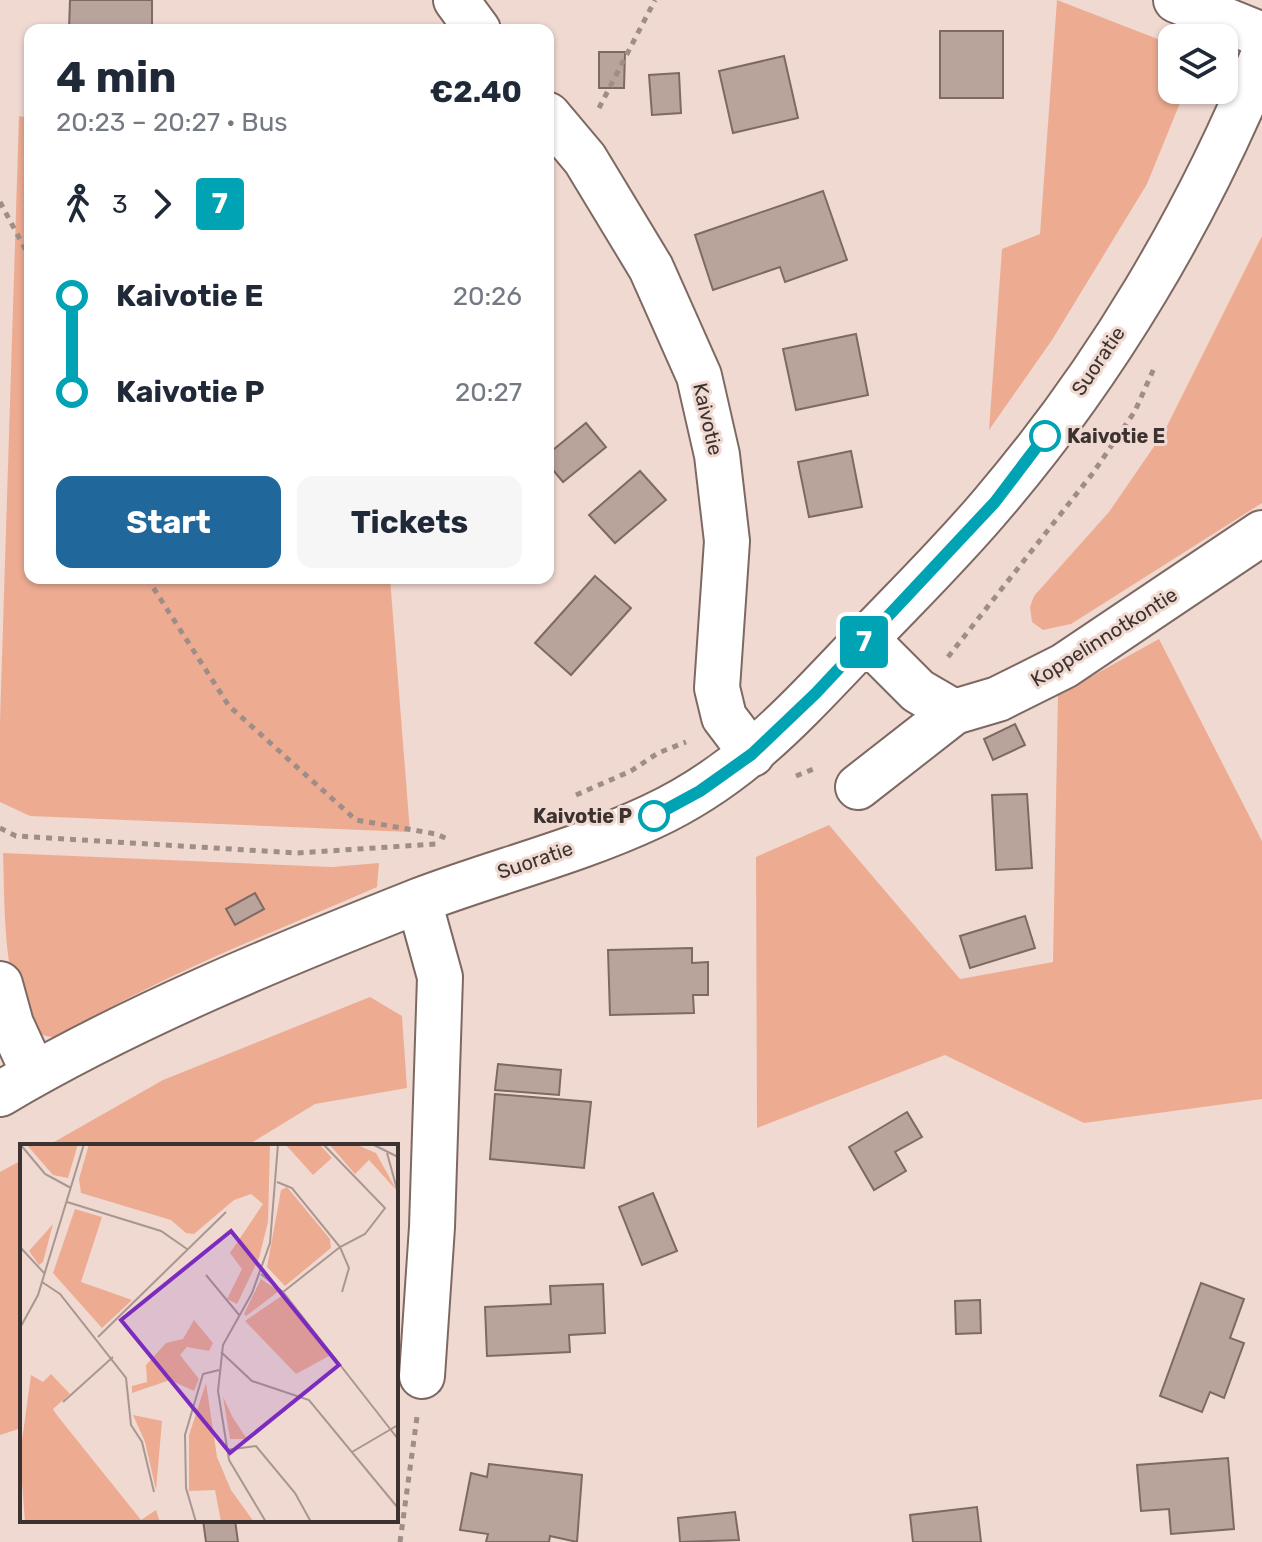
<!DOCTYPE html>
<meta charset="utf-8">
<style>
body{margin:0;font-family:Rubik,sans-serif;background:#f6f6f7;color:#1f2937;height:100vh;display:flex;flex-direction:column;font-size:30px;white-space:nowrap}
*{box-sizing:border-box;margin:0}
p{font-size:26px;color:#747a83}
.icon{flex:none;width:44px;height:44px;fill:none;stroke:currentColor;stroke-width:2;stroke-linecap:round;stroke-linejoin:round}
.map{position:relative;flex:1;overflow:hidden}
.drawer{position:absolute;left:24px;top:24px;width:530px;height:560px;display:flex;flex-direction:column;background:#fff;border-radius:16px;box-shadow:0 2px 6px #0004}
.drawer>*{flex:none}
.badge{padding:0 16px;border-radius:6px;font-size:28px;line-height:52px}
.buttons{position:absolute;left:1158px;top:24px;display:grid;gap:16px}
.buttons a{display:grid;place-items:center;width:80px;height:80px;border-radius:16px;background:#fff;box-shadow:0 2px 6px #0004;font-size:40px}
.map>.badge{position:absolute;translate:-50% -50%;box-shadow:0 0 0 4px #fff}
.legs{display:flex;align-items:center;gap:12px;height:88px;padding:0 32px;font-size:26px}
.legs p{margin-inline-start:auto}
.overview{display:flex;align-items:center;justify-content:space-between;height:136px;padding:0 32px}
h1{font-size:44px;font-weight:700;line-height:60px}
.button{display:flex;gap:16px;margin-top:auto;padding:16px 32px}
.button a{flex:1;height:92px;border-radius:16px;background:#20679b;color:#fff;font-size:32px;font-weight:700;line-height:92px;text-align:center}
.button a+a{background:#f6f6f7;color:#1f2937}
ul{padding:0 32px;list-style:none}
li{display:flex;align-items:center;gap:28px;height:96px;font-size:30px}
li i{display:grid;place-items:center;width:12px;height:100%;margin:0 10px;background:currentColor}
li i::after{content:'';width:20px;height:20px;margin:-10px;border:6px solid;border-radius:50%;background:#fff}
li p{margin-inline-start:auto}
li:first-child i{background:linear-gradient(#0000 50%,currentColor 0)}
li:last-child i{background:linear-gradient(currentColor 50%,#0000 0)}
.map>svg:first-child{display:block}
.green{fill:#edac92}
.building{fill:#b9a49c;stroke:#7e6a63;stroke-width:2}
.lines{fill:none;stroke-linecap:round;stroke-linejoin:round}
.minor-casing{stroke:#7d6962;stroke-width:48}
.path{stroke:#9f8e88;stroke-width:5;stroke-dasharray:6 6;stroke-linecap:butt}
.minor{stroke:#fff;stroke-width:44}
.line-1-casing{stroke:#fff;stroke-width:18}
.line-1{stroke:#00a3b4;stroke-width:12}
.stop-1-dot{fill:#fff;stroke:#00a3b4;stroke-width:4}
.labels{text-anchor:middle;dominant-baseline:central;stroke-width:6;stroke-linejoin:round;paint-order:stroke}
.street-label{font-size:20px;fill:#3c3330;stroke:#f0d9d1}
.stop-label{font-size:20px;font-weight:bold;fill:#3c3330;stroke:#f0d9d1;text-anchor:start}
.inset-road{fill:none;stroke:#a89791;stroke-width:2}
.view{fill:#7b2cbf;fill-opacity:0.15;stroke:#7b2cbf;stroke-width:4}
.inset-edge{fill:none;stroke:#3c3330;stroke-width:4}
</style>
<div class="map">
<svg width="1262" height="1542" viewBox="0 0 1262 1542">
<rect width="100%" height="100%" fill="#f0d9d1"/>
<g class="green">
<polygon points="1057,0 1168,43 1172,59 1172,90 1179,90 1182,98 1147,184 1052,340 989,430 1002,249 1040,234"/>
<polygon points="19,116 30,118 30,578 390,578 410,832 30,816 0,802 0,721"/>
<polygon points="1262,236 1262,503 1071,624 1043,630 1032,622 1030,607 1034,596 1109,512 1164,432"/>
<polygon points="1159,639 1262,841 1262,1099 1084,1123 945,1055 757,1128 756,857 829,825 960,979 1053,962 1058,695"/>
<path d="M3,853L332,867L379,863L377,887C270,934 157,976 58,1038C53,1037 44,1036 40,1034C1,1010 5,894 3,853Z"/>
<polygon points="370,997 402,1016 407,1088 315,1104 246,1146 47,1146 163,1080"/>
<polygon points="22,1160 22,1428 0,1435 0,1172"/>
</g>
<g class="building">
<polygon points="70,0 152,0 152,30 69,30"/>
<rect x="940" y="31" width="63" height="67"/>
<polygon points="599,52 625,52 624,88 599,88"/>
<polygon points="784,56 798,118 733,133 719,71"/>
<polygon points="679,73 681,113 652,115 649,75"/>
<polygon points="823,191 847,260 785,282 780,267 713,290 695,235"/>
<polygon points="856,334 868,395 796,410 783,349"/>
<polygon points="586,423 606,447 563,482 548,464 548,454"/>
<polygon points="851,451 862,507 809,517 798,462"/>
<polygon points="640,471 666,500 615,543 589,515"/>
<polygon points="595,576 631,608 571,675 535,643"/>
<polygon points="1015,724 1025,745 993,760 984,739"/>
<polygon points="1027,794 1032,868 996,870 992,795"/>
<polygon points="255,893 264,909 235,925 226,909"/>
<polygon points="1025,916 1035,948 970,968 960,936"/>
<polygon points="692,948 692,963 708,962 708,995 693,995 694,1013 610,1015 608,950"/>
<polygon points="498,1064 561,1070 559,1095 495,1090"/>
<polygon points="495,1094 591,1102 584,1168 490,1159"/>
<polygon points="907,1112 922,1137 895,1152 906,1171 874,1190 849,1147"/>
<polygon points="653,1193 677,1251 642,1265 619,1207"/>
<polygon points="1201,1283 1244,1299 1230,1338 1244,1343 1224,1398 1210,1392 1202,1412 1160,1396"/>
<polygon points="603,1284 605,1333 569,1335 570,1352 487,1356 485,1307 551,1304 550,1286"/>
<polygon points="980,1300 981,1333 956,1334 955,1301"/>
<polygon points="1228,1458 1234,1529 1171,1534 1169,1509 1141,1511 1137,1465"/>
<polygon points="489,1464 582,1475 577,1542 550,1536 549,1542 486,1542 488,1534 460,1530 471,1473 487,1477"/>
<polygon points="977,1507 981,1542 913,1542 910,1515"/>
<polygon points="735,1512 739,1540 680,1542 678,1518"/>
<polygon points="203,1520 235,1520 238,1542 206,1542"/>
</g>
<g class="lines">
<g class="minor-casing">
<g id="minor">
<polyline points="456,0 478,30"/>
<polyline points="1176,0 1262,35"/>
<polyline points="548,115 585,159 651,268 699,376 717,455 727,541 717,688 724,717 752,754"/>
<polyline points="866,639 918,691 954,712 998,699 1064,666 1262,533"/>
<polyline points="858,787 954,712"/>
<polyline points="419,901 440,977 432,1227 422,1376"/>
<polyline points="0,984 11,1024 34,1074"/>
<path d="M0,1094C128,1018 279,956 418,901C494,872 576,852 651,817C742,775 798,710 866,639C909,594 954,550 994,502C1106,371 1197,217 1262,58"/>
</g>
</g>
<g class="path">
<polyline points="599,108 655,0"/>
<polyline points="0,202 30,258"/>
<polyline points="147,578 229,706 356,820 436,834 450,840"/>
<polyline points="948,657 1093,473 1135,411 1155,366"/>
<polyline points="796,776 816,768"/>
<polyline points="576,795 631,771 658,753 686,742"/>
<polyline points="0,828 16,836 297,853 436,844"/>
<polyline points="400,1542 417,1417"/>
</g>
<use href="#minor" class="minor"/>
</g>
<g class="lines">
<g class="line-1-casing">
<polyline id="line-1" points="654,816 700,791 752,754 816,693 995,502 1045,436"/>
</g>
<use href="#line-1" class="line-1"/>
</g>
<g class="stop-1-dot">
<circle cx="1045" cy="436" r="14"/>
<circle cx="654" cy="816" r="14"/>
</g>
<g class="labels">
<g class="street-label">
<text transform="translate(1098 361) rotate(-56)">Suoratie</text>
<text transform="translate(708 419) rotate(77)">Kaivotie</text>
<text transform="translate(1104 637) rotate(-32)">Koppelinnotkontie</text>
<text transform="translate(535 860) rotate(-19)">Suoratie</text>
</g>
<g class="stop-label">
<text x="1067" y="436">Kaivotie E</text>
<text x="632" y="816" text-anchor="end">Kaivotie P</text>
</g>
</g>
<g transform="translate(20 1144)">
<rect width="378" height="378" fill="#f0d9d1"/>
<path d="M6,0H58L48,34L33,31ZM69,0H250L248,78L239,114L217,160L207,155L222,125L210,109L243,60L231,50L214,56L174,90L166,89L151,76L61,49L59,35ZM265,0H299L312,14L293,31ZM309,0H335L356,9L377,47L349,16L335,30ZM267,43L310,95L311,104L265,142L247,123L261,46ZM55,65L82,73L61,138L112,156L82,184L33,129ZM33,80L23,118L19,121L9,107ZM241,135L259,147L226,172L224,170ZM263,151L309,212L276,230L225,177ZM174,176L193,199L189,207L167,203L160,211L179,235L174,247L150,236L112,249V242L127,238L126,221L146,199L163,195ZM31,230L50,250L33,265L36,270L121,376L136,366L140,378H5L0,311L11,231L23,238ZM186,239L197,313L211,346L234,378H201L195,346L169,347V291ZM203,253L213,274L227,295H210ZM113,271L142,277L136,346L125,298Z" fill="#edac92"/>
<path class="inset-road" d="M0,0L25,30L51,44M352,0L378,13M367,9L378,49M257,38L272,44L320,103L329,124L322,148M47,58L141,87L167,105M0,103L25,130M241,130L263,148L378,295M186,131L220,172M22,138L40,150L106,234L111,281L122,298L134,348M263,148L320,103L345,90L365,64L303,0M0,184L18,151L64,0M78,193L206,68M201,208L232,237L289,256L378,364M43,258L93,213M206,306L236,302L275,349L291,378M332,308L378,281M176,378L166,344L165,291L183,230L199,226M246,378L209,316L198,247L203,201L232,149L250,99L258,0"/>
<path class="view" d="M211,87L319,221L210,309L101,176Z"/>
<rect width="378" height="378" class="inset-edge"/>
</g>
</svg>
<div class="buttons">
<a><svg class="icon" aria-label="layers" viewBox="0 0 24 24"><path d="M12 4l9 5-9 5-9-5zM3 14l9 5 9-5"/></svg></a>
</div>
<b class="badge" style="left:864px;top:642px;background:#00a3b4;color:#fff">7</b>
<section class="drawer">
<div class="overview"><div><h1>4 min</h1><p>20:23 – 20:27 · Bus</p></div><b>€2.40</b></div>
<div class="legs"><svg class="icon" aria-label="walk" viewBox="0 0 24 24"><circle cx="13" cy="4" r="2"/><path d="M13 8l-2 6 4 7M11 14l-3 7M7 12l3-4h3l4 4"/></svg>3<svg class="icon" aria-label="forward" viewBox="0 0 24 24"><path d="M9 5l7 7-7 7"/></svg><b class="badge" style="background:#00a3b4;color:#fff">7</b></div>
<ul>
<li><i style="color:#00a3b4"></i><b>Kaivotie E</b><p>20:26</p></li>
<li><i style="color:#00a3b4"></i><b>Kaivotie P</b><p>20:27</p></li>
</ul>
<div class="button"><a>Start</a><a>Tickets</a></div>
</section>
</div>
